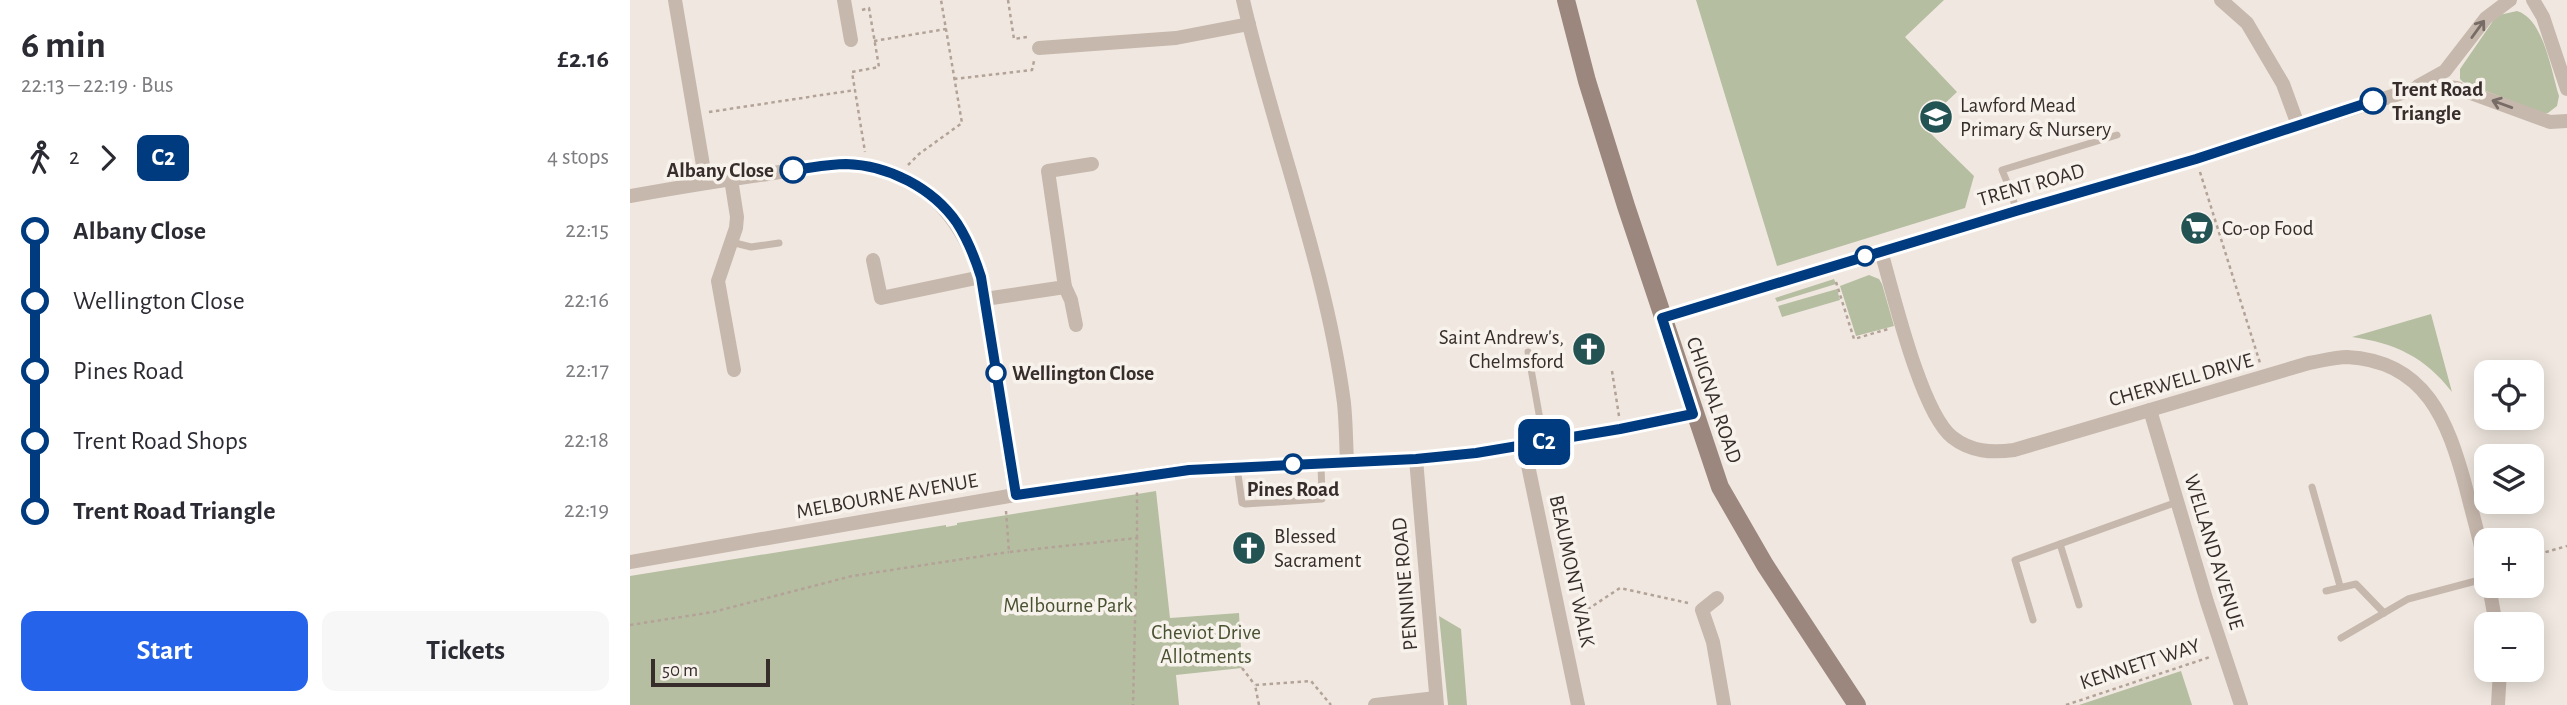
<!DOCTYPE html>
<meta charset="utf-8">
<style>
body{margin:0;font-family:"Alegreya Sans",sans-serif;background:#f7f7f7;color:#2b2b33;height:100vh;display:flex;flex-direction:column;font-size:26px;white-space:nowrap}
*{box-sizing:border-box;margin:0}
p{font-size:23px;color:#7c7c81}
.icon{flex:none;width:38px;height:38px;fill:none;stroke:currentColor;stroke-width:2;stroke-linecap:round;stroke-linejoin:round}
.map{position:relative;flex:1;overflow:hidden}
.panel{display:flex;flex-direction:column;background:#fff;width:630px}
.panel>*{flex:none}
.badge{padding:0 14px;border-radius:10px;font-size:24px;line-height:46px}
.buttons{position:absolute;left:1844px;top:360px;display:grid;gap:14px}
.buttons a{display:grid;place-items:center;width:70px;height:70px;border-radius:14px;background:#fff;box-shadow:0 4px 18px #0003;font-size:35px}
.scale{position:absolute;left:21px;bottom:18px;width:119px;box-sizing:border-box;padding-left:7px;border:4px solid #372e2b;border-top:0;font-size:19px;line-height:24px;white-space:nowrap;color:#372e2b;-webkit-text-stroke:5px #f8f2ec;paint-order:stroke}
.map>.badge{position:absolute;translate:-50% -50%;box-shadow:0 0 0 4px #fff}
.legs{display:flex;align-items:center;gap:10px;height:77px;padding:0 21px;font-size:23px}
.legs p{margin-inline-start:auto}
.headline{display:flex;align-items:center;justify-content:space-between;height:119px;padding:0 21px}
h1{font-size:38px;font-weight:600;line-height:52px}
.button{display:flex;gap:14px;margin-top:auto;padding:14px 21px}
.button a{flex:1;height:80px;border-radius:14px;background:#2563eb;color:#fff;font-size:28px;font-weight:600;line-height:80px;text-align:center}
.button a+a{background:#f7f7f7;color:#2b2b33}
ul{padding:0 21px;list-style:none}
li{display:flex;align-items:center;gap:24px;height:70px;font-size:26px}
li i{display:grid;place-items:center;width:10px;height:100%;margin:0 9px;background:currentColor}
li i::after{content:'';width:18px;height:18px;margin:-9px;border:5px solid;border-radius:50%;background:#fff}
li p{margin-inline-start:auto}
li:first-child i{background:linear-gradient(#0000 50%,currentColor 0)}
li:last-child i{background:linear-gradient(currentColor 50%,#0000 0)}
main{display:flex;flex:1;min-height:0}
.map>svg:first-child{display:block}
.green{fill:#b6bea1}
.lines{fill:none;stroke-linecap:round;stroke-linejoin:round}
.path{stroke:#b3a297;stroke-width:2.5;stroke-dasharray:3.5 3.5;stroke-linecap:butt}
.lane{stroke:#c7b8ad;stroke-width:7}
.street{stroke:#c7b8ad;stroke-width:14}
.secondary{stroke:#9b877e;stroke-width:18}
.oneway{stroke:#786c66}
.line-1-casing{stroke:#fff;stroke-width:16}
.line-1{stroke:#003b80;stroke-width:10}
.stop-1-dot{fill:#fff;stroke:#003b80;stroke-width:3.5}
.labels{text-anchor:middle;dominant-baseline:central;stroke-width:7;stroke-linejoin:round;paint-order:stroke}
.stop-label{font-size:21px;font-weight:bold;fill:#372e2b;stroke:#f8f2ec;text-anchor:start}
.poi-label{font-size:21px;fill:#372e2b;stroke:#f8f2ec;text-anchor:start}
.street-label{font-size:21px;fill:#372e2b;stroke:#f8f2ec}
.park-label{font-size:21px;fill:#485231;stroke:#f8f2ec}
</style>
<main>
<section class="panel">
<div class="headline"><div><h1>6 min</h1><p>22:13 – 22:19 · Bus</p></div><b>£2.16</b></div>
<div class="legs"><svg class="icon" aria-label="walk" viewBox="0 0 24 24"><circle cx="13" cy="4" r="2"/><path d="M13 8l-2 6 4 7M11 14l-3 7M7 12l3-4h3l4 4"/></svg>2<svg class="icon" aria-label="forward" viewBox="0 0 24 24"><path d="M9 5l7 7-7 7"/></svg><b class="badge" style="background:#003b80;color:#fff">C2</b><p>4 stops</p></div>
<ul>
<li><i style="color:#003b80"></i><b>Albany Close</b><p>22:15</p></li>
<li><i style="color:#003b80"></i><span>Wellington Close</span><p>22:16</p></li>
<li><i style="color:#003b80"></i><span>Pines Road</span><p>22:17</p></li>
<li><i style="color:#003b80"></i><span>Trent Road Shops</span><p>22:18</p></li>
<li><i style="color:#003b80"></i><b>Trent Road Triangle</b><p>22:19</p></li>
</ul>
<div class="button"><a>Start</a><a>Tickets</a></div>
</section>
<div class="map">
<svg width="1937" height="705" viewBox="0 0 1937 705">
<rect width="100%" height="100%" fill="#f0e8e0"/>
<g class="green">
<polygon points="1066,0 1314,0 1275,37 1327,92 1292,125 1344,176 1335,208 1147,266"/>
<path d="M1887,11C1914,19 1921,71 1929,96L1927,106L1918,113H1912L1833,82L1830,79V69L1863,21L1869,15Z"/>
<polygon points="1239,275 1249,279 1252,284 1264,326 1226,336 1210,286"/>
<polygon points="1204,279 1206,284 1147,302 1145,298"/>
<polygon points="1207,289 1210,300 1152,317 1148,306"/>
<path d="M1801,314L1822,392C1795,357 1765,343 1722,337Z"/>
<polygon points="526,491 540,618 609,613 612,668 546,675 549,705 0,705 0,576 316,525 316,527 327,525 327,523"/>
<polygon points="809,616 831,629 837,705 818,705"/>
<polygon points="1551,671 1562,705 1449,705"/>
</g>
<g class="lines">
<g class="path">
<polyline points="378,0 384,39 397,37"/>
<polyline points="232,10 239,8 249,67 222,72 235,152"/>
<polyline points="244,41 316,29"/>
<polyline points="324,79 402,70 404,61"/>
<polyline points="79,112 225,90"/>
<polyline points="278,165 289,154 332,123 311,0"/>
<polyline points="1570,172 1630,363"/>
<polyline points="1206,282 1224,339 1258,329"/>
<polyline points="982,371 989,416"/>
<polyline points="376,511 379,552 507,538 503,705"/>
<polyline points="507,538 507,492"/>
<polyline points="1902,556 1937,546"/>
<polyline points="946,617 990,588 1058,603"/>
<polyline points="0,625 83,612 222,576 379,552"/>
<polyline points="612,668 625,685"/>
<polyline points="629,705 625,685 681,681 701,705"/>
<polyline points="1436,705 1580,657"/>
</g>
<g class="lane">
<polyline points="1386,211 1382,194 1372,170 1487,135"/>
<polyline points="101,242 121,247 149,243"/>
<polyline points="898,352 914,442"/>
<polyline points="607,467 612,503 615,504 692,499 691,463"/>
<polyline points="1682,487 1710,586"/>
<polyline points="1430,544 1449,605"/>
<polyline points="1696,591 1726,584 1754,613"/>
<polyline points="1403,620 1385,560 1547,502"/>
<polyline points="1711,638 1778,599 1857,578"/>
</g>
<g class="street">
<polyline points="45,0 76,183"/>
<polyline points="214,0 221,40"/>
<path d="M613,0C644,135 696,266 714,403C716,422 716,442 717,462"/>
<polyline points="1591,0 1617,23 1653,84 1668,125"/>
<polyline points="1903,0 1913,17 1937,89"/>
<polyline points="409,48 546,38 619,24"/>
<polyline points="1788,86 1815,71 1856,18 1880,0"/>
<polyline points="101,179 107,217 106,228 88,281 104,370"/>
<path d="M0,196C46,188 92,180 138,174C164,170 191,163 218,164C289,167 330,214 351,277L385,495"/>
<path d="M1251,251C1263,293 1291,412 1322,437C1341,452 1362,453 1384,450L1679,363C1691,361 1705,357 1717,357C1796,361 1818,421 1836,488C1843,516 1851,544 1857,572"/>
<polyline points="243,260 251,298 351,277"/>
<polyline points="435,287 441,300 446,325"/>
<polyline points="355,299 435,287 418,171 462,164"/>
<polyline points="1033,318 1386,211 1566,159 1781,90 1807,86 1827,88 1920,122 1937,121"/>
<polyline points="1520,410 1577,602 1611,705"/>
<polyline points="894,446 948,705"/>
<polyline points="786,459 807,705"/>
<polyline points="0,562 385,495 559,469 786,459 846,453 990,429 1063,414"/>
<polyline points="1859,586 1866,625"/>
<polyline points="1087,598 1072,610 1083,642 1094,705"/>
<polyline points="745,705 806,698"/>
<polyline points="1868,705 1870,670"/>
</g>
<polyline class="secondary" points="936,0 957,81 996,206 1090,487 1135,565 1227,705"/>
</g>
<defs><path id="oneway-shaft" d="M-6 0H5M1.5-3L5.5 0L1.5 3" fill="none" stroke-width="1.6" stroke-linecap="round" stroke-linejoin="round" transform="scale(1.75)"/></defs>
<g class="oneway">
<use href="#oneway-shaft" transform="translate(1848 29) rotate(-54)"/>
<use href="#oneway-shaft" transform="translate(1872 104) rotate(-160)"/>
</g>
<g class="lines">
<g class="line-1-casing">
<path id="line-1" d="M163,170C180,168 199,164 216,164C258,165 303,188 327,223C338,240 345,258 351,277L386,495L559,470L786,459L846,453L990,429L1063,414L1032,318L1386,211L1566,159L1743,101"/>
</g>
<use href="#line-1" class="line-1"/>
</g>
<defs>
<g id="school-disc" transform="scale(1.75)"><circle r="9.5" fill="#245354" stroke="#f8f2ec"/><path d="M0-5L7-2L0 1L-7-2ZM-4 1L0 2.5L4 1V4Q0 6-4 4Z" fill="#fff"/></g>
<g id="supermarket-disc" transform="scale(1.75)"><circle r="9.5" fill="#245354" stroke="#f8f2ec"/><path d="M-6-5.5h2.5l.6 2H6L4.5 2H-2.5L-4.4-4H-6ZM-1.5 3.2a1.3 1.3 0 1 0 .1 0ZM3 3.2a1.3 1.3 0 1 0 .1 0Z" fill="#fff"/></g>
<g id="church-disc" transform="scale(1.75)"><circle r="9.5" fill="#245354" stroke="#f8f2ec"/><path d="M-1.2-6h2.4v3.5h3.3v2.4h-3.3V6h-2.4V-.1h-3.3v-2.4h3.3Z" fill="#fff"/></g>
</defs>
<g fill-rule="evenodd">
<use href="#school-disc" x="1306" y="117"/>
<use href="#supermarket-disc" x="1567" y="228"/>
<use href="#church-disc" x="959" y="349"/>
<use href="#church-disc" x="619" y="548"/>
</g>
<g class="stop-1-dot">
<circle cx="1743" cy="101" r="12"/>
<circle cx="163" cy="170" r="12"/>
<circle cx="1235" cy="256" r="9"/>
<circle cx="366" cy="373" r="9"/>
<circle cx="663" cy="464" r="9"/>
</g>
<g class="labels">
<g class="stop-label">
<text x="1762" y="89">Trent Road<tspan x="1762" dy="24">Triangle</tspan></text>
<text x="144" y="170" text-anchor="end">Albany Close</text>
<text x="382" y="373">Wellington Close</text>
<text x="663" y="489" text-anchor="middle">Pines Road</text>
</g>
<g class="poi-label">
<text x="1330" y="105">Lawford Mead<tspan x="1330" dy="24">Primary &amp; Nursery</tspan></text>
<text x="1592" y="228">Co-op Food</text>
<text x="934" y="337" text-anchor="end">Saint Andrew's,<tspan x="934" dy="24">Chelmsford</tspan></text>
<text x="644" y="536">Blessed<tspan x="644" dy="24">Sacrament</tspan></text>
</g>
<g class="street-label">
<text transform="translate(1401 185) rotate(-16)">TRENT ROAD</text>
<text transform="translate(1551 380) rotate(-16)">CHERWELL DRIVE</text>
<text transform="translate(1084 400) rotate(71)">CHIGNAL ROAD</text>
<text transform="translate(257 496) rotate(-10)">MELBOURNE AVENUE</text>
<text transform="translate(1584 552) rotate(73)">WELLAND AVENUE</text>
<text transform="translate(942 571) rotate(78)">BEAUMONT WALK</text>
<text transform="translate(775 584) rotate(-95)">PENNINE ROAD</text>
<text transform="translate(1510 664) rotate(-18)">KENNETT WAY</text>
</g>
<g class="park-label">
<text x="438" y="605">Melbourne Park</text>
<text x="576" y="632">Cheviot Drive<tspan x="576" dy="24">Allotments</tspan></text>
</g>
</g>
</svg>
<div class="buttons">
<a><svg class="icon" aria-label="locate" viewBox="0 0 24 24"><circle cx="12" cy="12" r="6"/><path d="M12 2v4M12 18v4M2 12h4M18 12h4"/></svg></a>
<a><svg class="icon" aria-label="layers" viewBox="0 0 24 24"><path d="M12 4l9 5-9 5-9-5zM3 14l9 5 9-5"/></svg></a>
<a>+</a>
<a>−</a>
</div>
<div class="scale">50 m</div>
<b class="badge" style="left:914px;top:442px;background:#003b80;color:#fff">C2</b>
</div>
</main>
